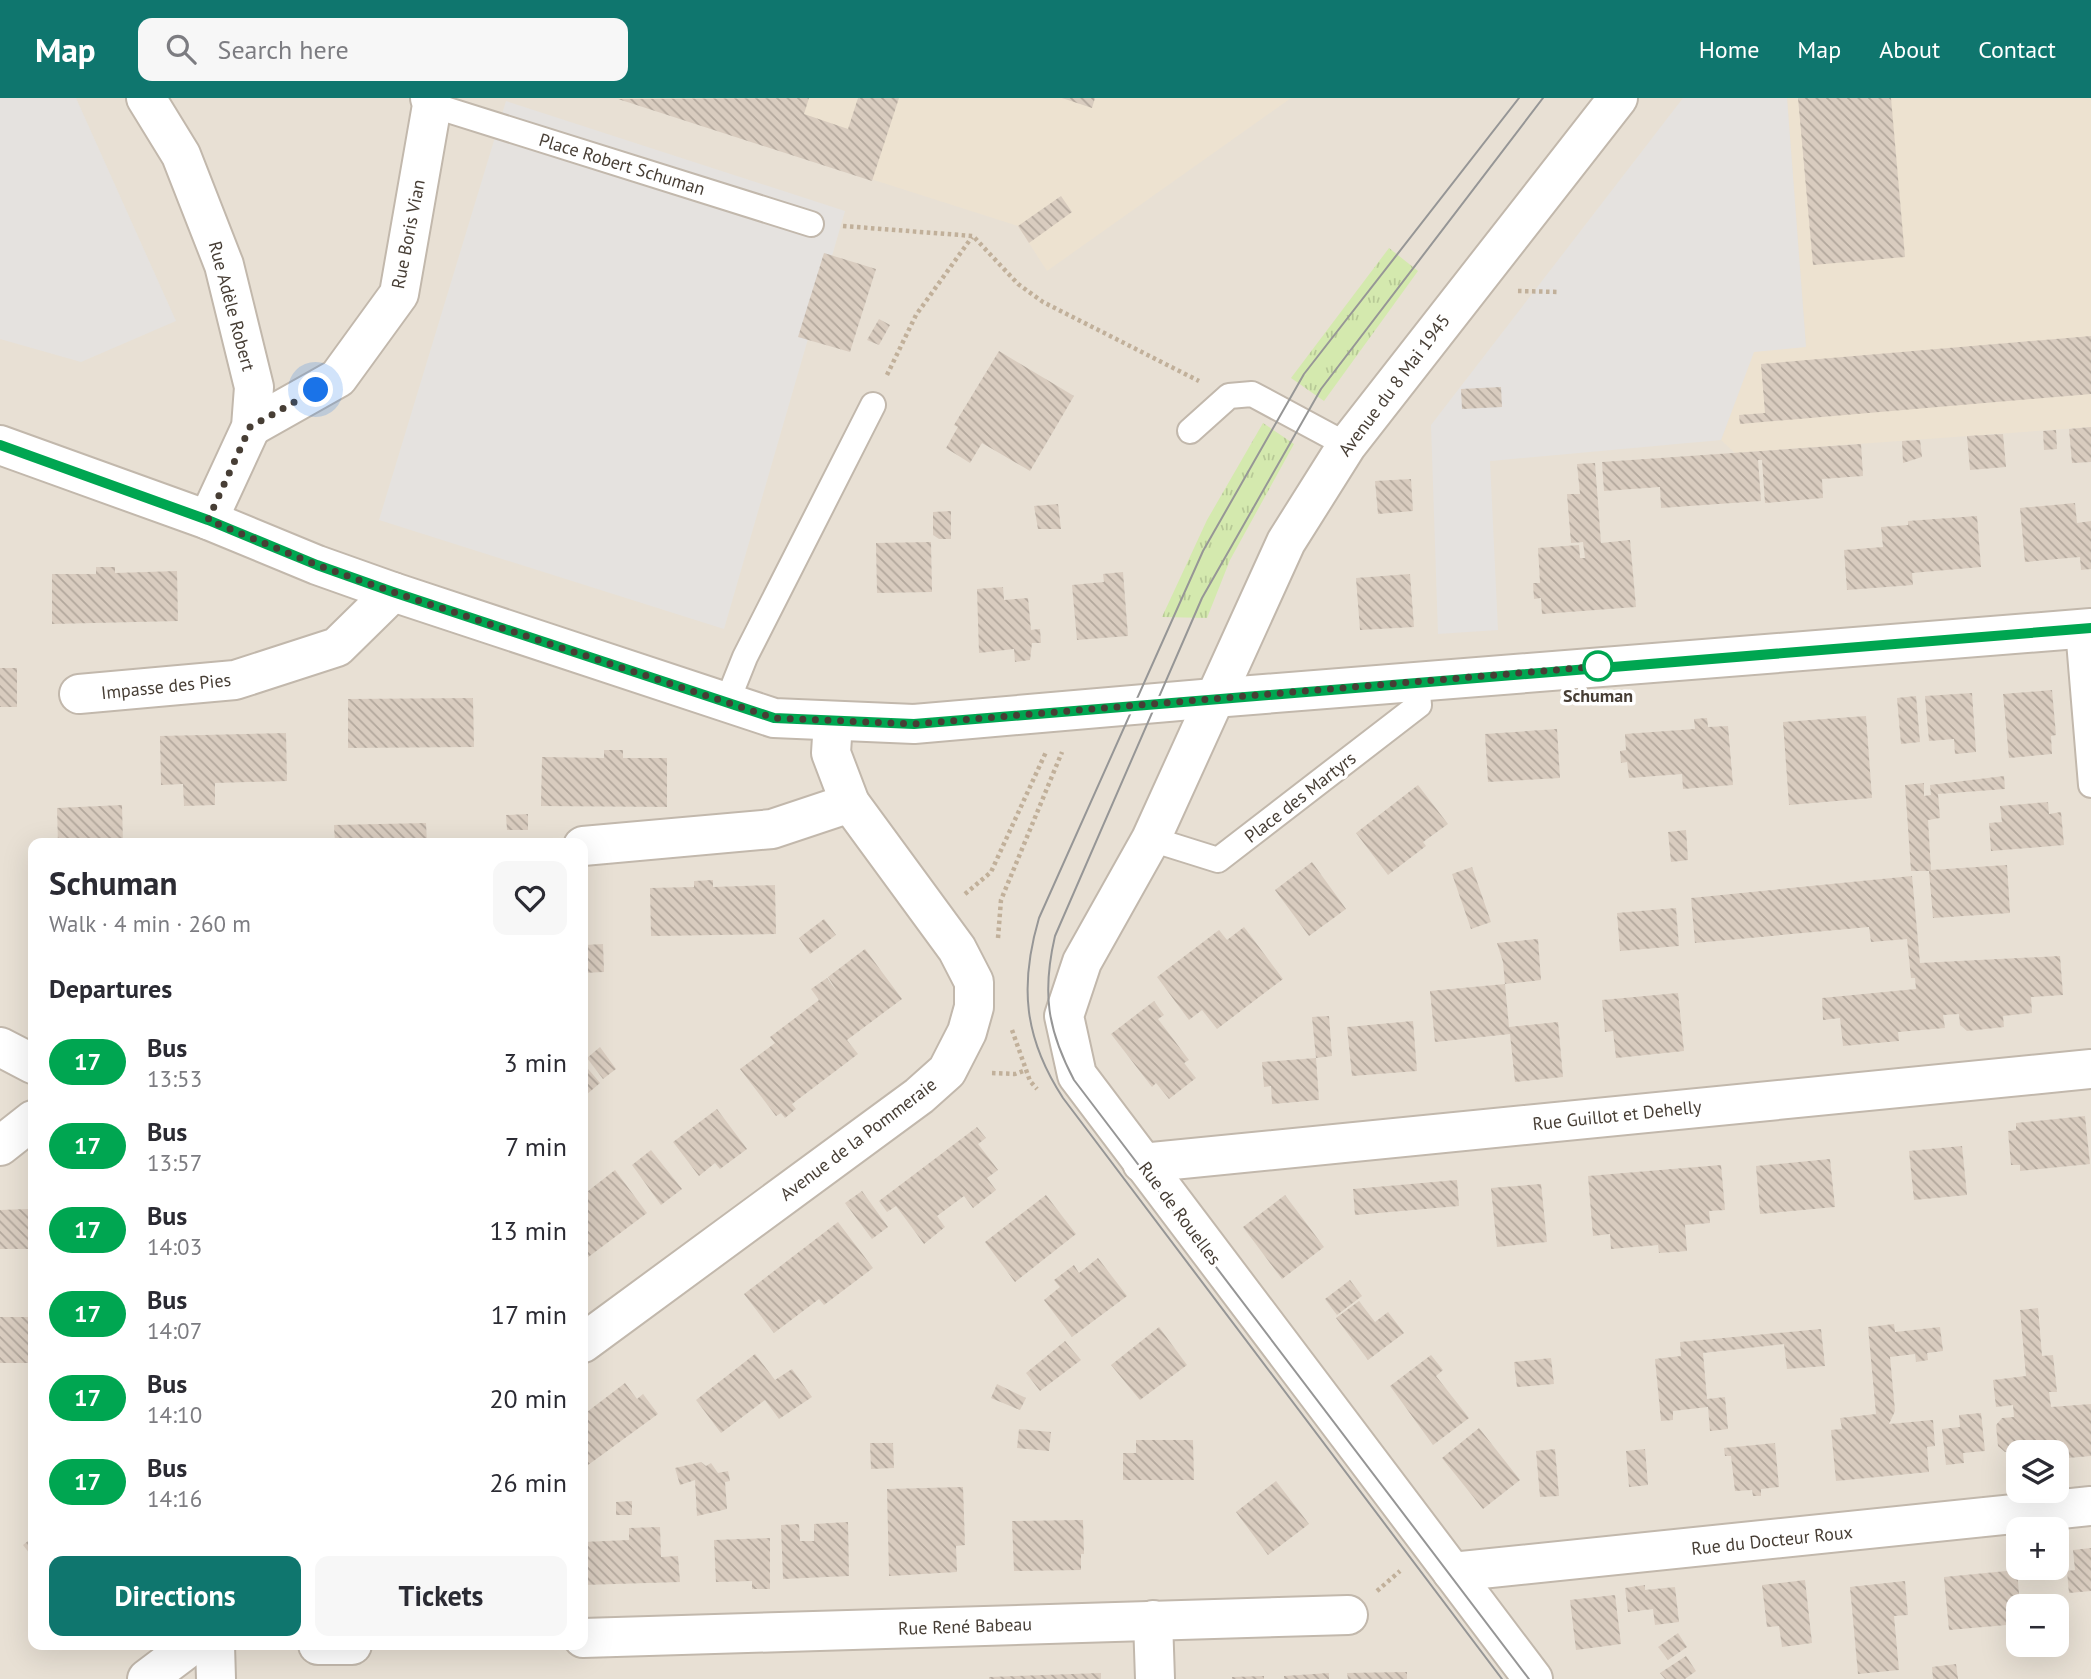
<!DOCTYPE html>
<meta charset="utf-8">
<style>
body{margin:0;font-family:"PT Sans",sans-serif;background:#f7f7f7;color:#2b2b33;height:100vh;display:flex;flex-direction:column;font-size:26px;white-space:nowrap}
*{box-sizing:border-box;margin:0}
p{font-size:23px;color:#7c7c81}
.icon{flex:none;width:38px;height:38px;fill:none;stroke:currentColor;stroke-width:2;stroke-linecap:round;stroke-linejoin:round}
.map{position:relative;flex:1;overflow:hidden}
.details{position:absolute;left:28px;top:740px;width:560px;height:812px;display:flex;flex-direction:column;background:#fff;border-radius:14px;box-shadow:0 7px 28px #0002}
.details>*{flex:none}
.badge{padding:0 14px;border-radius:23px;font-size:24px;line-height:46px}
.tools{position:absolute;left:2006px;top:1342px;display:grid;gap:14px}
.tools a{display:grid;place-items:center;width:63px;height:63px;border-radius:14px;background:#fff;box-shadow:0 7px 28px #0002;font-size:35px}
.you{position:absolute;width:35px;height:35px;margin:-18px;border:5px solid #fff;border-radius:50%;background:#1a73e8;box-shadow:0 0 0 10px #1a73e833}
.map>.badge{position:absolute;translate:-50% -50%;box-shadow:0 0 0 4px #fff}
h2{padding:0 21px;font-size:26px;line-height:63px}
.round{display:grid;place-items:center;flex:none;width:74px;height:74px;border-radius:14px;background:#f7f7f7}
.summary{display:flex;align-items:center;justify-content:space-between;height:119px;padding:0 21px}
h1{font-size:33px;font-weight:700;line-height:52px}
.button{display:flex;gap:14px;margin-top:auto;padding:14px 21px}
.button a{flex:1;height:80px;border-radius:14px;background:#0f766e;color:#fff;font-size:28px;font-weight:700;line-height:80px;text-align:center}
.button a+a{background:#f7f7f7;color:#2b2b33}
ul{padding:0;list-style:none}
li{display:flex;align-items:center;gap:21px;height:84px;padding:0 21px}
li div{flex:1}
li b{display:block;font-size:26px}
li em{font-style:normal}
li .badge{min-width:77px;font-weight:700;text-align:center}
header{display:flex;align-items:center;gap:42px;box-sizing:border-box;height:98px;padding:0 35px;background:#0f766e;color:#fff}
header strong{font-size:33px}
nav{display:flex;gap:38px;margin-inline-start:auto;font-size:24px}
.search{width:490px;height:63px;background:#f7f7f7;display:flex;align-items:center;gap:18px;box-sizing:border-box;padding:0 24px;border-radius:14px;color:#7c7c81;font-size:26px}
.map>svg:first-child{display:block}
.residential{fill:#e8e0d4;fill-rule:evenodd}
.education{fill:#ede2d0}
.grass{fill:url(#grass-tufts)}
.parking{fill:#e5e2df}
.building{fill:url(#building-back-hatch)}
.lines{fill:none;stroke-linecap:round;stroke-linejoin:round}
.service-casing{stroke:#c2b8ac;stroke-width:28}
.minor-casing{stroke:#c2b8ac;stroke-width:42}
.tertiary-casing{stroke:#c2b8ac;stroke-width:42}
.path{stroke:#c1b09a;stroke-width:4.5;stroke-dasharray:3.5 3.5;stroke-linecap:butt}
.service{stroke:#fff;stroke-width:24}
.minor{stroke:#fff;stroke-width:38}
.tertiary{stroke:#fff;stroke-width:38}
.tram{stroke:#969696;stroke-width:2}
.line-casing{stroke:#fff;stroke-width:16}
.line{stroke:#00a651;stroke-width:10}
.walk{stroke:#473e35;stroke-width:7;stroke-dasharray:0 12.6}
.stop-dot{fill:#fff;stroke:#00a651;stroke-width:3.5}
.labels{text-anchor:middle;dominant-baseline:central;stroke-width:7;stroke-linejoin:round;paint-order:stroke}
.street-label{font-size:18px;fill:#473e35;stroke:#fff}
.stop-label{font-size:18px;font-weight:bold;fill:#473e35;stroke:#fff}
</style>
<header>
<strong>Map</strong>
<div class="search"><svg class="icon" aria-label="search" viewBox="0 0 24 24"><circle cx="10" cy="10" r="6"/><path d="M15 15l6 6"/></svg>Search here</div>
<nav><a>Home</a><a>Map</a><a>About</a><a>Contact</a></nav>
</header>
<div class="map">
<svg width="2091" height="1581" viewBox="0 0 2091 1581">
<defs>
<pattern id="grass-tufts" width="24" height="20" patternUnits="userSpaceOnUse" patternTransform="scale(1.75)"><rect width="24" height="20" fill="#d4e9ae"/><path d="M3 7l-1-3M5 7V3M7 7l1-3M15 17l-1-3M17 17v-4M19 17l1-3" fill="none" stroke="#b7c996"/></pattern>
<pattern id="building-back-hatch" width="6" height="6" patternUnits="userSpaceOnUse" patternTransform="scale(1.75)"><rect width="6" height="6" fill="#d9ccbf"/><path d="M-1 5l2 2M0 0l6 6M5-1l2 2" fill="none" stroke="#b2a79c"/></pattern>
</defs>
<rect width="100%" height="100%" fill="#f4eee6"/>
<path class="residential" d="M0,0H2091V1581H0ZM33,746H583V1547H33ZM2018,1354H2056V1393H2018ZM2018,1432H2056V1470H2018ZM2018,1508H2056V1547H2018Z"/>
<g class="education">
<polygon points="617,0 1291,0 1047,173 1018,128"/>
<polygon points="1787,0 2091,0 2091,329 1735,355 1721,342 1754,253 1806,248"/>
</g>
<g class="grass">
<polygon points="1389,150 1418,173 1324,303 1291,280"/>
<polygon points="1263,325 1294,346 1230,462 1207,520 1162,519 1207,422"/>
</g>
<g class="parking">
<polygon points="0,0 76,0 176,223 81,264 0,241"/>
<polygon points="1683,0 1787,0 1806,249 1754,254 1721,342 1490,363 1498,532 1438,536 1431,327"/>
<polygon points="506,3 845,113 724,531 379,422"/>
</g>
<g class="building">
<polygon points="809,0 804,16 848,31 858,0 899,0 872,83 618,1"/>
<polygon points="1062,0 1095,0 1092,10"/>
<polygon points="1798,0 1891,0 1905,159 1813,167"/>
<polygon points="1061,98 1072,114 1029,145 1018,128"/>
<polygon points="824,155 876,171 850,254 798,239"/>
<polygon points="879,221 890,227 879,247 867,242"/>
<polygon points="2091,238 2091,296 1740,326 1739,317 1765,315 1761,266"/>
<polygon points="999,253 1074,298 1030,373 982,345 970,365 946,350 958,329 954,327"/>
<polygon points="1501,289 1502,309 1462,311 1461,291"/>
<polygon points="2091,329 2091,364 2072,365 2069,331"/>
<polygon points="2056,332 2057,351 2044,352 2043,333"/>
<polygon points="2003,336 2006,369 1970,372 1967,338"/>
<polygon points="1920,342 1922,359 1903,365 1902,343"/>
<polygon points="1861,346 1863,378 1822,381 1823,400 1765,405 1762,362 1758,362 1761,403 1661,410 1660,389 1604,393 1602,364"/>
<polygon points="1595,365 1601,445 1630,442 1636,509 1542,516 1541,500 1534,501 1533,485 1540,485 1538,450 1579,447 1580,460 1585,460 1583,444 1571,445 1567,396 1580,396 1577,366"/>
<polygon points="1411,381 1413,413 1378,416 1375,383"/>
<polygon points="2075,405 2077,425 2091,423 2091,471 2081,472 2080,459 2025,464 2020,410"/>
<polygon points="1058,406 1061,431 1038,431 1034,408"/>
<polygon points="951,413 951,441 939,441 933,437 933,414"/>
<polygon points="1977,418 1981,469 1912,475 1913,487 1847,492 1844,452 1883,449 1881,429 1908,427 1908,423"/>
<polygon points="931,444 932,494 877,495 876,445"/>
<polygon points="96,469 115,469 115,475 177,473 178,523 52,526 52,476 96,476"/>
<polygon points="1123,474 1128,538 1077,542 1072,487 1104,484 1103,476"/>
<polygon points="1410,476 1414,529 1360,532 1356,480"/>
<polygon points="1003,489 1004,502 1028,500 1031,532 1040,531 1041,545 1032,545 1030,562 1015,564 1014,551 979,555 977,491"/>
<rect x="0" y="570" width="17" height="39"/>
<polygon points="2052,592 2056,637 2051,638 2052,656 2009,660 2003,596"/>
<polygon points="1972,595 1976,654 1955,656 1954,641 1929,643 1925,598"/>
<polygon points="1916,598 1920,644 1901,646 1897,600"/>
<polygon points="473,600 474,649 348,650 348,601"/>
<polygon points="1866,618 1872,700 1789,707 1783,624"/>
<polygon points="1707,620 1708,629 1728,628 1733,687 1683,691 1682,676 1629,680 1627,664 1621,665 1620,653 1626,652 1625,636 1695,631 1694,621"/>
<polygon points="1557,631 1560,680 1488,684 1485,636"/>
<polygon points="286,635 287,683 215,685 215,707 184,708 183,686 161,687 160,638"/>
<polygon points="604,652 623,652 623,660 667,660 667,709 541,708 542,659 604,660"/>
<polygon points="2004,678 2005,691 1938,696 1940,720 1928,722 1931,772 2007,767 2010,815 1933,820 1929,773 1911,773 1905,687 1924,685 1924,698 1931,697 1930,687"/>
<polygon points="1418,687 1448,726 1423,744 1426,748 1388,777 1356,735"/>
<polygon points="2048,704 2049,716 2061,714 2064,747 1991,753 1989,725 2002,724 2000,708"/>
<polygon points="122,707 123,746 58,746 57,710"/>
<polygon points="528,716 528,732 507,732 506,717"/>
<polygon points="426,725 427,746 335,746 334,727"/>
<polygon points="1686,732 1688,762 1671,764 1668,734"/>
<polygon points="1312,764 1346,811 1309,838 1275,792"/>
<polygon points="1472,769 1491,824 1471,831 1452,776"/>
<polygon points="1912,778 1920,865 2060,858 2063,897 2031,899 2032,915 2003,918 2004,929 1967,933 1960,927 1959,916 1943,917 1945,930 1898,934 1899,943 1843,948 1840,920 1823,922 1822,900 1916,891 1915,880 1911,880 1907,841 1871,844 1869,829 1695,845 1691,800"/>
<polygon points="713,782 713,789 775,787 776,836 651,838 650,790 694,789 694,783"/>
<polygon points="1676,810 1679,848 1620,853 1617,815"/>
<polygon points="824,821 836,837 810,856 799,840"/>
<polygon points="583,829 585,847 603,846 604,874 583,875"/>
<polygon points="1244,829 1283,881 1217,931 1202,912 1189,922 1157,879 1219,832 1227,842"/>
<polygon points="1538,841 1541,882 1505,886 1509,929 1558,924 1563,979 1515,984 1510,936 1435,944 1430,893 1505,886 1503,864 1497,845"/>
<polygon points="865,851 902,901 847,942 858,956 792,1006 796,1011 785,1020 781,1015 776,1018 740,971 775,945 770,939 819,902 811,891 827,880 838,895 828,879"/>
<polygon points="1678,895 1684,953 1616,960 1613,933 1605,934 1602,902"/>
<polygon points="1154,903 1164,917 1158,921 1189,962 1184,965 1196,980 1169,1001 1156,985 1152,989 1111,936"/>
<polygon points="1329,918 1332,958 1316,960 1319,1002 1272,1006 1271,988 1264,989 1262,964 1316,960 1312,919"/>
<polygon points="1413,923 1417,973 1352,978 1347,929"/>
<polygon points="600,949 616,971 603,981 587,960"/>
<polygon points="583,965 600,985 586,997 583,993"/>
<polygon points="717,1011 747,1051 720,1071 715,1065 699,1078 673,1044"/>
<polygon points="2085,1018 2090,1066 2020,1073 2020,1067 2011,1067 2008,1033 2016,1032 2016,1025"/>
<polygon points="977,1029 986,1040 978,1046 998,1072 987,1080 996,1092 973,1110 964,1098 937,1118 945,1129 924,1146 896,1108 887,1114 879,1103"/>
<polygon points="1962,1048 1967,1097 1914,1102 1909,1053"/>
<polygon points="651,1052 682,1091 661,1107 632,1067"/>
<polygon points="1830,1061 1835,1109 1760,1116 1756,1068"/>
<polygon points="1721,1067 1725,1112 1709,1113 1710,1125 1685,1127 1687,1153 1659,1155 1658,1147 1611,1151 1610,1136 1593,1138 1588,1078"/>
<polygon points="615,1072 647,1115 583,1163 583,1097"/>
<polygon points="1457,1082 1459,1108 1355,1117 1353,1091"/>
<polygon points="1541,1086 1547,1144 1497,1149 1491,1090"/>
<polygon points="862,1093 888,1129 872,1141 845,1105"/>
<polygon points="1046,1097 1076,1136 1015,1184 985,1144"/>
<polygon points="1285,1097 1324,1149 1282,1181 1243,1129"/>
<polygon points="28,1099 33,1099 33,1164 29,1164 29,1151 0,1151 0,1112 28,1111"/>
<polygon points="838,1124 873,1170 824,1207 819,1201 774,1235 744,1196"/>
<polygon points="1098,1160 1127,1198 1072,1239 1044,1202 1060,1189 1054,1182 1074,1167 1079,1175"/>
<polygon points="1350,1182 1362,1198 1337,1217 1325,1201"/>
<polygon points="1359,1203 1375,1224 1388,1214 1404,1235 1368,1262 1336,1220"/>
<polygon points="2038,1210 2042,1258 2053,1257 2057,1294 2049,1294 2051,1309 2091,1306 2091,1358 2056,1361 2056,1354 2005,1354 1998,1348 1996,1327 2002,1320 2014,1319 2013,1307 1996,1309 1993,1282 2026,1278 2020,1212"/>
<rect x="0" y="1219" width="33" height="46"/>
<polygon points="1894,1226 1895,1234 1940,1229 1943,1253 1927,1255 1928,1262 1916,1264 1915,1256 1890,1259 1895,1313 1889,1326 1933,1322 1935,1348 1927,1349 1929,1374 1836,1383 1831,1332 1842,1331 1840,1320 1876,1316 1868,1229"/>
<polygon points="1159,1229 1187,1267 1140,1302 1111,1267"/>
<polygon points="1821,1231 1825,1268 1787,1271 1784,1246 1703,1255 1707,1301 1725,1299 1728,1331 1710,1333 1708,1309 1673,1313 1673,1322 1661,1323 1655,1261 1681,1258 1680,1244"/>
<polygon points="1065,1243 1081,1262 1040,1293 1026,1275"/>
<polygon points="755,1256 775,1282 792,1271 812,1299 779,1321 765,1302 721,1335 696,1302"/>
<polygon points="1431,1257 1443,1272 1436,1278 1469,1320 1433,1347 1390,1288"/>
<polygon points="1551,1260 1554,1286 1517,1289 1514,1264"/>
<polygon points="625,1285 637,1301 643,1296 658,1316 588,1367 583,1360 583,1317"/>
<polygon points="997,1286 1026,1300 1020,1312 991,1300"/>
<polygon points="1981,1315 1985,1353 1963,1355 1964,1365 1946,1367 1942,1331 1960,1329 1959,1317"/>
<polygon points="1479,1330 1520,1382 1483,1411 1442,1360"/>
<polygon points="1019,1331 1051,1334 1049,1353 1017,1350"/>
<polygon points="1136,1342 1193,1342 1194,1382 1123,1382 1123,1355 1136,1355"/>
<polygon points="870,1345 893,1345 894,1370 871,1371"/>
<polygon points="1775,1345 1779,1389 1761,1391 1761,1398 1753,1398 1752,1392 1735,1393 1731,1358 1725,1358 1724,1350"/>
<polygon points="1555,1351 1559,1398 1540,1399 1536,1353"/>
<polygon points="1645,1351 1648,1387 1629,1389 1626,1353"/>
<polygon points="701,1364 706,1368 711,1365 718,1375 728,1373 730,1383 725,1384 727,1411 697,1418 695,1382 680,1387 675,1370"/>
<polygon points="1276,1383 1309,1426 1268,1457 1236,1414"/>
<polygon points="963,1389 965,1447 956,1448 957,1474 889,1478 887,1391"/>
<polygon points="632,1403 632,1417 616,1417 616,1404"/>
<polygon points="1083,1422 1084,1456 1081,1456 1081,1472 1014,1473 1012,1423"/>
<polygon points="848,1424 849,1478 783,1481 781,1427 799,1426 800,1443 814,1443 814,1426"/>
<polygon points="660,1429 661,1459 678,1458 680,1484 583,1487 583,1444 629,1442 629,1430"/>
<polygon points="33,1439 33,1460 23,1447"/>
<polygon points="770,1440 770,1491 752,1491 752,1483 716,1484 714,1442"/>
<polygon points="2091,1450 2091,1493 2069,1495 2067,1473 2075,1472 2073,1452"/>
<polygon points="2017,1472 2020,1508 2018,1508 2018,1526 1949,1532 1944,1479"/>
<polygon points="1805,1482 1812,1545 1782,1549 1779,1528 1767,1529 1762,1487"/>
<polygon points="1905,1483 1908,1517 1894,1518 1899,1572 1858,1576 1850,1489"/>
<polygon points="1645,1487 1645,1492 1675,1489 1679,1524 1655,1527 1653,1511 1628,1514 1625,1490"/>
<polygon points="1615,1497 1621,1546 1576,1552 1570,1502"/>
<polygon points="1678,1535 1687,1549 1668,1562 1658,1549"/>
<polygon points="1686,1558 1696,1573 1685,1581 1665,1581 1660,1575"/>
<polygon points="1956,1566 1958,1581 1933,1581 1932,1569"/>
<polygon points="1407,1574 1407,1581 1348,1581 1347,1575"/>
<polygon points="1101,1575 1101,1581 989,1581 989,1579"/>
<polygon points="1329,1575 1329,1581 1284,1581 1284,1578"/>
<polygon points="1264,1578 1264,1581 1232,1581 1232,1579"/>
</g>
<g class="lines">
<g class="service-casing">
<g id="service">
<polyline points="432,7 811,126"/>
<polyline points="1190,333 1229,298 1252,296 1347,347"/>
<polyline points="2078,531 2091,687"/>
<polyline points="727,604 745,559 873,307"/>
<polyline points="1151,741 1218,762 1419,607 1417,583"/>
</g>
</g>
<g class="minor-casing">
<g id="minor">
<polyline points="146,0 181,57 224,167 254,289 251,329 208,422"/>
<polyline points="251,329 338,280 399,196 432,7 430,0"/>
<polyline points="79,596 235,582 337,549 393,494"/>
<polyline points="1214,600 2091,530"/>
<polyline points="583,748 772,731 850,705"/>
<polyline points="0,949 33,966"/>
<polyline points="0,1048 33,1022"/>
<polyline points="1142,1065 2091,971"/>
<polyline points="583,1245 919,998 947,973 967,934 974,909 974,884 957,851 850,705 831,655 833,623"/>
<polyline points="1452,1474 2091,1408"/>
<polyline points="1153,1522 1155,1581"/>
<polyline points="583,1540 1348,1517"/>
<polyline points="215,1547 216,1581"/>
<polyline points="318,1547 352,1547"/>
<polyline points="147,1581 192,1547"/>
</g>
</g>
<g class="tertiary-casing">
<g id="tertiary">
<polyline points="0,347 208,422 317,467 393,494 774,620 914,626 1214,600"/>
<polyline points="1533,1581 1077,977 1064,918 1082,864 1151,741 1286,444 1347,347 1618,0"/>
</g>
</g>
<g class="path">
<polyline points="843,128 973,138 1018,186 1043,204 1199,283"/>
<polyline points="1518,193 1559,194"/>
<polyline points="887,277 916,217 972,139"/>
<polyline points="965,796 991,774 1046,654"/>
<polyline points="998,840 1001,802 1062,654"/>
<polyline points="1012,932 1030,983 1037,991"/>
<polyline points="992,975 1015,976 1026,972"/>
<polyline points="1377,1493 1400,1473"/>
</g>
<use href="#service" class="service"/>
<use href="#minor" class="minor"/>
<use href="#tertiary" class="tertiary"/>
<g class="tram">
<path d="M1502,1581L1063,1000C1024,940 1019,888 1039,820L1203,453L1304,276L1519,0"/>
<path d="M1529,1581L1074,982C1047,931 1042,894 1055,838L1202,500L1321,291L1543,0"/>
</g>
</g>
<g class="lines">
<g class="line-casing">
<polyline id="line" points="0,347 208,422 317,467 393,494 774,620 914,626 2091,530"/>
</g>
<use href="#line" class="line"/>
<polyline class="walk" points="316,292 250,329 208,422 317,467 393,494 774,620 914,626 1603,568 1598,568"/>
</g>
<circle class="stop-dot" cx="1598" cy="568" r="14"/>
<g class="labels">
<g class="street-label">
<text transform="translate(622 66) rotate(17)">Place Robert Schuman</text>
<text transform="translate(408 136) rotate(-79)">Rue Boris Vian</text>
<text transform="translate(232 208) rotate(75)">Rue Adèle Robert</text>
<text transform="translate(1394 287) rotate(-53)">Avenue du 8 Mai 1945</text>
<text transform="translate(166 588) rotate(-6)">Impasse des Pies</text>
<text transform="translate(1300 699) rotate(-38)">Place des Martyrs</text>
<text transform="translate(1617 1017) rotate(-6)">Rue Guillot et Dehelly</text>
<text transform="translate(858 1041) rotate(-37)">Avenue de la Pommeraie</text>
<text transform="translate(1180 1115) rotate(53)">Rue de Rouelles</text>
<text transform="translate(1772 1442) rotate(-6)">Rue du Docteur Roux</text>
<text transform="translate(965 1528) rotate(-2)">Rue René Babeau</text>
</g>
<g class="stop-label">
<text x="1598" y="597">Schuman</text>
</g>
</g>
</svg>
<div class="tools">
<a><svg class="icon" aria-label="layers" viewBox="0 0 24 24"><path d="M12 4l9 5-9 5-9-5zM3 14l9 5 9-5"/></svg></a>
<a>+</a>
<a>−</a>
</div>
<div class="you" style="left:316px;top:292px"></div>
<section class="details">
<div class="summary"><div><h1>Schuman</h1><p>Walk · 4 min · 260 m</p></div><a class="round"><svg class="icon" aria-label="heart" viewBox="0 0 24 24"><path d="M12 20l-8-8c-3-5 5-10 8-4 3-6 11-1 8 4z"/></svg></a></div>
<h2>Departures</h2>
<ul>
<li><span class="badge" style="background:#00a651;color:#fff">17</span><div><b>Bus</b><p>13:53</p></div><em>3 min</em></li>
<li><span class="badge" style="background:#00a651;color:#fff">17</span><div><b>Bus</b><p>13:57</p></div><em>7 min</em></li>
<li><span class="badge" style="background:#00a651;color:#fff">17</span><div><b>Bus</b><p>14:03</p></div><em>13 min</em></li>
<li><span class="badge" style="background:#00a651;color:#fff">17</span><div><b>Bus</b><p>14:07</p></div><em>17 min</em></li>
<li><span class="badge" style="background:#00a651;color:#fff">17</span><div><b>Bus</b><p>14:10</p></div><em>20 min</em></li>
<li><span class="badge" style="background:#00a651;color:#fff">17</span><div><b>Bus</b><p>14:16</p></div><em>26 min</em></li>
</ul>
<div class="button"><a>Directions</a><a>Tickets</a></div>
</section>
</div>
